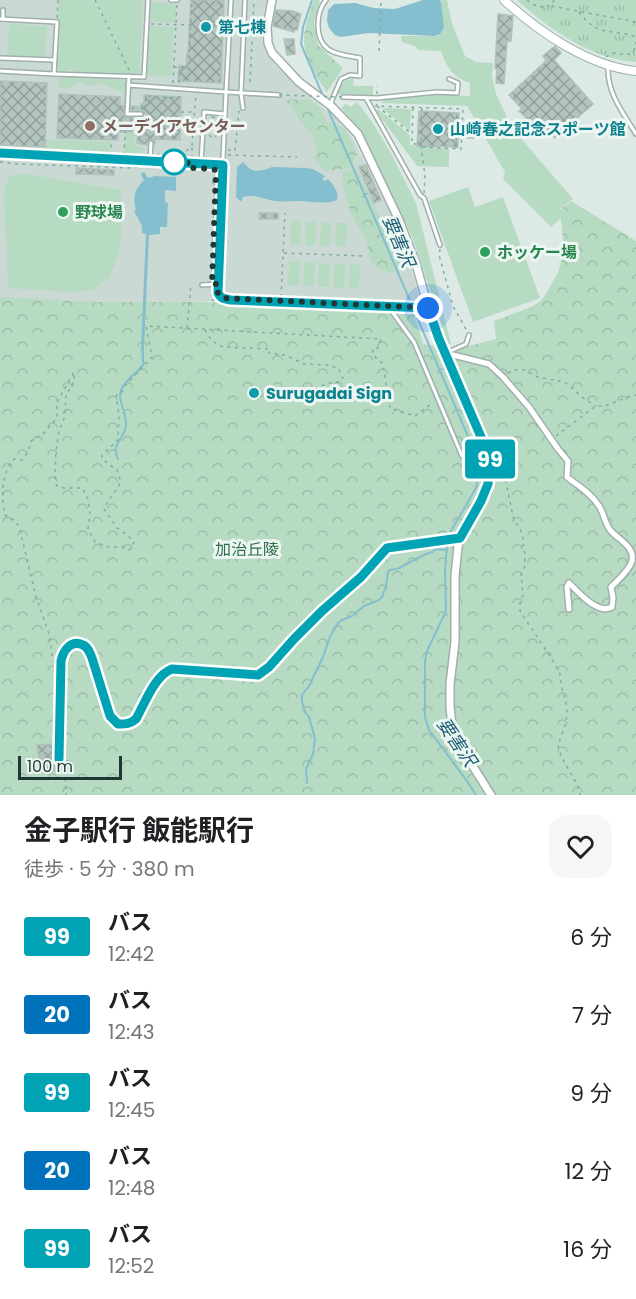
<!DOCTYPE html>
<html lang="ja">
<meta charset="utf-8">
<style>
body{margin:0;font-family:Poppins,"Noto Sans JP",sans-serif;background:#f6f6f6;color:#202124;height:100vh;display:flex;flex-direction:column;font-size:22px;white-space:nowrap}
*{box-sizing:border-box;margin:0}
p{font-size:20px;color:#757577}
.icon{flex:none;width:33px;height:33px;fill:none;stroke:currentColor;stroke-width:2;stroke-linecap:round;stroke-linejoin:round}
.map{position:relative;height:795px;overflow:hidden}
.sheet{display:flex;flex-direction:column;background:#fff;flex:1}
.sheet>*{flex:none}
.badge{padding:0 12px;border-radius:4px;font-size:21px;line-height:39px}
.scale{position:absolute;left:18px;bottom:15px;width:104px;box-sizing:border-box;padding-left:6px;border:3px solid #1f3833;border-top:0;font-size:16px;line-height:21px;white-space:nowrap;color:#1f3833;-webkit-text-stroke:4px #edf6f2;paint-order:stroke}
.you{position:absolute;width:30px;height:30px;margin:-15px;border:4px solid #fff;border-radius:50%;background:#1a73e8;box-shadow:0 0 0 9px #1a73e833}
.map>.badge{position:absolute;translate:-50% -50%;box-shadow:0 0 0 3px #fff}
.round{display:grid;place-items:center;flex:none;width:63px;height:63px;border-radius:18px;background:#f6f6f6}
.summary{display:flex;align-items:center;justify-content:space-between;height:102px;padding:0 24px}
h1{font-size:28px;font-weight:700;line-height:45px}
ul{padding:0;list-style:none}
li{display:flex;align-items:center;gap:18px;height:78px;padding:0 24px}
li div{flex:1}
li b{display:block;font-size:22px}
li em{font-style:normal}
li .badge{min-width:66px;font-weight:700;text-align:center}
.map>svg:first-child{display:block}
.built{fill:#cbd9d4}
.grass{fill:#b6dbc2}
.forest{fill:url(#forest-crowns)}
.park{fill:url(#park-tufts)}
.water{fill:#84becf}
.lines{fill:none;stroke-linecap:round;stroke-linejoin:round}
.stream{stroke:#84becf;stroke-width:2}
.building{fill:url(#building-cross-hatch);stroke:#b0c2bc;stroke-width:1.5}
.service-casing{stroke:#a0b0ac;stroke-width:6}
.minor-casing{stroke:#a0b0ac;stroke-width:8}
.tertiary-casing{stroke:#a0b0ac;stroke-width:10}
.secondary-casing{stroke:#9db5ae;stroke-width:10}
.path{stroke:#7eada1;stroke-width:1.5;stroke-dasharray:3 4.5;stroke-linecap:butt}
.service{stroke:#fff;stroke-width:3}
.minor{stroke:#fff;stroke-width:5}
.tertiary{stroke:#fff;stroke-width:7}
.secondary{stroke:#fff;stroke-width:8}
.path-bridge{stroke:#7eada1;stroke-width:1.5;stroke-dasharray:3 4.5;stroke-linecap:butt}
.line-casing{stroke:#fff;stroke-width:14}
.line{stroke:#00a3b4;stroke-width:9}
.walk{stroke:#1f3833;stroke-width:6;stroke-dasharray:0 10.8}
.culture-dot{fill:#0f9aa8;stroke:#edf6f2;stroke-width:2}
.education-dot{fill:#8d6e63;stroke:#edf6f2;stroke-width:2}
.stop-dot{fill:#fff;stroke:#00a3b4;stroke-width:3}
.leisure-dot{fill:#2e9e5b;stroke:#edf6f2;stroke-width:2}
.labels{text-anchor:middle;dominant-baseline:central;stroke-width:6;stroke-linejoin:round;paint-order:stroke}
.culture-label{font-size:16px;font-weight:bold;fill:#0d838f;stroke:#edf6f2;text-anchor:start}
.education-label{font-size:16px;font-weight:bold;fill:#785e54;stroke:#edf6f2;text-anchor:start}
.leisure-label{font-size:16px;font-weight:bold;fill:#27864d;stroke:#edf6f2;text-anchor:start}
.park-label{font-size:16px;fill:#2a6e49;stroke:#edf6f2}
.water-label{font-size:18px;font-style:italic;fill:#1b5e73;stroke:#edf6f2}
</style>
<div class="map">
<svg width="636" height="795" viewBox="0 0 636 795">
<defs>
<pattern id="forest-crowns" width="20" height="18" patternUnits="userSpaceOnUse" patternTransform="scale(1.5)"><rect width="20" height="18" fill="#b6dbc2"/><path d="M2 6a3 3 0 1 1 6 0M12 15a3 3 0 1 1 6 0" fill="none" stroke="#9cbda7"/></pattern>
<pattern id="park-tufts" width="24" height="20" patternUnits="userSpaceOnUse" patternTransform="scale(1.5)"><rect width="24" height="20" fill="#b6dbc2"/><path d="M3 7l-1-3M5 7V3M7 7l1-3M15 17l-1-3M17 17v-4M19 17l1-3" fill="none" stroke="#9cbda7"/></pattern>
<pattern id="building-cross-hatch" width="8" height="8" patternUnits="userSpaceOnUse" patternTransform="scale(1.5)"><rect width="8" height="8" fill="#b3c4be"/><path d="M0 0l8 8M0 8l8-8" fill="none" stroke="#91a09b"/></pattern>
</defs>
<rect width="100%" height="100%" fill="#dde9e5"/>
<polygon class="built" points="0,0 267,0 261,26 261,35 264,46 268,55 277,67 313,100 335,117 352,137 391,215 407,253 423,311 215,301 103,305 0,301"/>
<g class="grass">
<path d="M59,0H93L121,53L95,0H138L143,2L139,75H132L130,72V75L113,74L107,72L102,74L74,72L73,70H68L66,72L56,70L57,43C59,38 60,30 57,25Z"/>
<path d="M440,0H447L452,24L465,56L476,62L493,63L492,77L496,94L512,128L573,199L560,209L563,216L551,227L503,179L505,172L467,106L382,103L383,100L438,94L470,96V83C454,78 446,67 441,51L418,50L415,46L402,42L401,36H438L444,29Z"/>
<polygon points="151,2 176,4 176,20 173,23 149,21 149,10 151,9"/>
<polygon points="9,24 47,26 45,58 7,56"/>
<polygon points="148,26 174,27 172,74 168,77 146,75 145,74"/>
<polygon points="59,77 123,80 126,81 125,104 122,104 123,93 101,83 89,86 79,82 71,88 58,87"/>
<path d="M354,78L353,86H373V95L337,94C340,85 344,80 354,78Z"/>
<polygon points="357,102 372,122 392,155 416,203 451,344 448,344 413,239 384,177 358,128 341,108 346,104 351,107"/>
<polygon points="382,108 411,109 410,131"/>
<polygon points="378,109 410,135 410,145 449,149 449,167 417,166 376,111"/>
<polygon points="133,128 136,129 135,146 143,147 142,157 126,156 124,154 125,132 132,133"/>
<polygon points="46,139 110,142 109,155 42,152 42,147 45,147"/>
<polygon points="27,174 121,190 122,234 118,257 109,278 93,290 74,292 8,288 4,190 9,176"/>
<polygon points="468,187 475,207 503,197 540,298 473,322 429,201"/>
<polygon points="291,221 301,221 300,245 290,244"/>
<polygon points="306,222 316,222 315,246 305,245"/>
<polygon points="321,222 331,223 330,246 320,246"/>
<polygon points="336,223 347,223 346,247 335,246"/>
<polygon points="289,261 300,262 299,285 288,285"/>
<polygon points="305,262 315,262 314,286 303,286"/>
<polygon points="319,263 330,264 329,287 318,287"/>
<polygon points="334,263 345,264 344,288 333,287"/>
<polygon points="350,264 360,265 359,289 349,288"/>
</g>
<g class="forest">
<path d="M314,0H320L314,22L318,45L343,68L327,92C318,81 302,52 304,37C305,25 310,11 314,0Z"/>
<polygon points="309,99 321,109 327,122 345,128 357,154 350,168 325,171 313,158 317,153 313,137 285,100"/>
<path d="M357,169L376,210L408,266C388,276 388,275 371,262L366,241L350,212L342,182L343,172Z"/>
<polygon points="571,201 636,241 636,795 0,795 0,297 98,302 203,302 413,310 423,344 457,349 496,339 494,321 531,307 541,301 547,292 558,273 564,251 560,210"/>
</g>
<path class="park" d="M517,0H636V62C591,59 549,29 517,0Z"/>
<g class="water">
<polygon points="423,0 439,0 441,2 444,28 440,34 435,36 369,33 340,37 335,35 329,28 327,21 328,10 334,4 355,3 374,8 395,9"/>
<path d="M243,162L250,169L256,171L264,170L272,167L305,168L313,169L325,176L322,179L325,181L328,179C333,184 339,192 337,200C326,205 311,201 299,201C291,201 283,202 275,201C262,199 257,194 243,197L241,202L236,197L237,167Z"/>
<path d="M144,172L148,178L155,176L176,177V191L165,190V202L168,203L167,227H160V234L149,235L144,347V363L142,362L141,347L146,234L142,233V226L134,211L136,210C132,197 135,189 144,180L141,174Z"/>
</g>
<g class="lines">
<g class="stream">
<polyline points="312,0 303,27 301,44 323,96"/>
<polyline points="327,107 476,455 478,478 476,488 448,536 445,569 446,611 427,651 425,661 425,717 429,730 467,781 476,795"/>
<path d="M118,459C110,444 125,439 126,425C127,412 116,400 122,388C127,378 138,373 144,363"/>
<polyline points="307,783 306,769 313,754 315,738 309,717 305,712 302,702 302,695 309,686 323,657 330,637 338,623 342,620 352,616 364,606 379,600 382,597 386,586 388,572 390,570 397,569 426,554 433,552 435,549 447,550"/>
</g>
</g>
<g class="building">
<polygon points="191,0 224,0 221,83 178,81 179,65 186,66 187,53 188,53"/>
<polygon points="276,10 293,11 301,14 297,30 294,30 294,32 273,26"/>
<polygon points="498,14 513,16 511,41 507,41 504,84 496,83 497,69 495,68"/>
<polygon points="284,39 294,39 295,54 287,55"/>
<polygon points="555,46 561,53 554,60 593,104 555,138 547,130 542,133 519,111 522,109 509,95 546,61 543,56"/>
<polygon points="0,81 47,83 45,147 0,145"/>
<polygon points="59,94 120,97 120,105 124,106 124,116 133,118 132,132 118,132 118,140 57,138"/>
<polygon points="144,95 181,97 180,140 155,139 155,145 154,141 152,139 148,141 147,145 137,143 138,130 146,131 147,114 145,114 142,110 131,110 131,106 141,107 141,104 144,104"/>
<polygon points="419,111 459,113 459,122 474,123 474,138 458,138 458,147 417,146"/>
<polygon points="366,165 381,200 374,203 359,167"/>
<polygon points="76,168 114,170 114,175 76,174"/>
<rect x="259" y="213" width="19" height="6"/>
<polygon points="52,744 55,771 41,771 37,745"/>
</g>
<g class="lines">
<g class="service-casing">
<g id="service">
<polyline points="171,0 177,0"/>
<polyline points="231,0 226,92 279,95"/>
<path d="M326,0C316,12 314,38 328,49C336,55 350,56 360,58V76L350,75L341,79L332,100L331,106"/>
<polyline points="0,19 57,22 54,74 0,71"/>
<polyline points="3,19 3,10"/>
<polyline points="0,58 54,60"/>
<path d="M608,67C607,93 623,113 636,134"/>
<polyline points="54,74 144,77 148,0"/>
<polyline points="129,76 127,114 141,114"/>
<path d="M128,85L226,92L217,293C221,299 225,299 231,300L426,307"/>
<polyline points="343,97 377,98 437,92 457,93 458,83 449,79"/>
<polyline points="366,98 420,195 424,198 440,245"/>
<polyline points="243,108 241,93 245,0"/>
<polyline points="0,153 223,165"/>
<polyline points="150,161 151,143"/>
<polyline points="201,163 204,112 225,114"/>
<polyline points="215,182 222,183"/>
<polyline points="202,285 218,284"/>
<polyline points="388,306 414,342 462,456"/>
<polyline points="446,353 466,344 469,335"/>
</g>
</g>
<g class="minor-casing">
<g id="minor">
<path d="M445,353L489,364L503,377L529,407L558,449L568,461L567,477C578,486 591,493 599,506C604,513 605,525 611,531C619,540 635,547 632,561C629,571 618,580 611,587L613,598L612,607C598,615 579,593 569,583L567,587L569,609"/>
<path d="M59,759L61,661C63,651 71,639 83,645C88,647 90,653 92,658L110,716L118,724C126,724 130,724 136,719C145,703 155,675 172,669L258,675L263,672L294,639L322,611L361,577L387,548L460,539"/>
</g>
</g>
<g class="tertiary-casing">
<polyline id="tertiary" points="272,0 267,27 268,43 272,53 299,82 331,106 358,134 399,220 416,264 428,307 439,339 490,458 488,484 481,501 462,533 458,547 455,576 455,642 450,684 450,707 452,725 457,741 491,795"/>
</g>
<g class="secondary-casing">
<path id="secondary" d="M504,0C539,32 588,66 636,71"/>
</g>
<g class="path">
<polyline points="95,0 130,72"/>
<path d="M527,0C533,6 542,8 550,6"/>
<polyline points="554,0 551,6 636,22"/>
<path d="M579,12C598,38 611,28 636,37"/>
<polyline points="57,18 58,0"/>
<polyline points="151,24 191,25"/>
<polyline points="379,51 381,0"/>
<polyline points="189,52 192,0"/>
<path d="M606,57L612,53C626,54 634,59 636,42"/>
<polyline points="174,67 186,67"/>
<polyline points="250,82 254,0"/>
<polyline points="173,83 177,4"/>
<polyline points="179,83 180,67"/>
<polyline points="377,94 377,86"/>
<polyline points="377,104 376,106 463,109 461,149 421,147"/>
<polyline points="377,106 412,134"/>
<polyline points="141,108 147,109"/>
<polyline points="413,108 412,144 420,144"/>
<polyline points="422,108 421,146 425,175 424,193"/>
<polyline points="145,109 146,96 179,98 179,94"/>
<polyline points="181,112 195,112"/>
<polygon points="212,117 216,118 219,121 218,134 214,138 211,137 208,134 208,121"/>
<polyline points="456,148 457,111"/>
<polyline points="228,150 235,151 239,111"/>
<polyline points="111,155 111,140"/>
<polyline points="124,155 126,118"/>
<path d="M157,155C171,151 183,159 192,145L196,94"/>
<polyline points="228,155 297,157"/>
<polyline points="192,158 192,147"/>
<polyline points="0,162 18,164 133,168 139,166"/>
<polyline points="440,249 439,255 453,306 467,331"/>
<polyline points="284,253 364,256"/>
<polyline points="212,271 215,188"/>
<polyline points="212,293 211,300 217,301"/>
<polyline points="281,297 285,213"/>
<polyline points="187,328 191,284"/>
<path d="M205,330L212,341L223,347L270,349L269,353L285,355L304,364L327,365L338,368L343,378L339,382C324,382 311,392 296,395C285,397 273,395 261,394"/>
<polyline points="508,373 514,370 525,370 538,377 564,382 569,385 583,398 596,406"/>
<polyline points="556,436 596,406 605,406 628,397 636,395"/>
<polyline points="495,454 500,456 502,463 514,521 520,528 524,542 523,547 525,553 525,566 521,574 523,595 520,603 520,611 555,664 560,674 562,689 566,702 567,712 566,723 558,745 561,756 578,786 580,795"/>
<path d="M55,663L52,656L49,634L36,597L20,530L16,521L5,515C1,498 1,473 14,459L22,460L28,452L31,441L44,433L57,418V402L74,372C75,381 73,387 66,393L65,416L59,431L56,450L55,475L57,486L64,488H82L88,499L90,513L88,529L95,542L109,547H123L129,550L132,547L134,542L127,535L117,528L104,509C108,499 116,492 121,482L117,470L102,459V455L118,440L119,414L116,396L122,392L125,386L152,357L146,326L381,339L376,351L373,350V355L383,364L390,408L415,416L431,404H434"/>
<polyline points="61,764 65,774 66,795"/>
</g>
<use href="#service" class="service"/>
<use href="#minor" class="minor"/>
<use href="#tertiary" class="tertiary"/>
<use href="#secondary" class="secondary"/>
<polyline class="path-bridge" points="279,95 343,97"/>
</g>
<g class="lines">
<g class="line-casing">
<path id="line" d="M0,153L223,165L218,293C221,299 225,299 231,300L428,308L439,339L490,458L488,484L481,501L460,538L387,548L361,577L322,611L294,639L269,667L258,675L172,669C155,675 145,703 136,719C130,724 126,724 118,724L110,716L92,658C90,653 88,647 83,645C71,639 63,651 61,661L59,759"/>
</g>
<use href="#line" class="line"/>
<polyline class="walk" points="174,162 170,162 191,163 191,168 214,169 216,171 212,284 218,284 218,293 223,298 428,308"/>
</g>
<g class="culture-dot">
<circle cx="206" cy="27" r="6"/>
<circle cx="438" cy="129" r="6"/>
<circle cx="254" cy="393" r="6"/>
</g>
<circle class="education-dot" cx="90" cy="126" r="6"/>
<circle class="stop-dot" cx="174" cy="162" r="12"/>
<g class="leisure-dot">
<circle cx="63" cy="212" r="6"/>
<circle cx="485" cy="252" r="6"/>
</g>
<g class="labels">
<g class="culture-label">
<text x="218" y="27">第七棟</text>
<text x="450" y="129">山崎春之記念スポーツ館</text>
<text x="266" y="393">Surugadai Sign</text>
</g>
<g class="education-label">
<text x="102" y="126">メーデイアセンター</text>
</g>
<g class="leisure-label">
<text x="75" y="212">野球場</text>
<text x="497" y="252">ホッケー場</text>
</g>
<g class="park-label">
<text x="247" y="549">加治丘陵</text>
</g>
<g class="water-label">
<text transform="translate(399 241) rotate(67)">要害沢</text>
<text transform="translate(457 742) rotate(56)">要害沢</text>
</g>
</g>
</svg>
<div class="scale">100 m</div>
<div class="you" style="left:428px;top:308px"></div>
<b class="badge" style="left:490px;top:459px;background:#00a3b4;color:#fff">99</b>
</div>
<section class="sheet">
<div class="summary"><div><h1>金子駅行 飯能駅行</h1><p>徒歩 · 5 分 · 380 m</p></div><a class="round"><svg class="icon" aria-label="heart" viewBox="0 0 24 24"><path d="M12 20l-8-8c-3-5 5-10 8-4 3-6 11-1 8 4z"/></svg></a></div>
<ul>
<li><span class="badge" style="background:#00a3b4;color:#fff">99</span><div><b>バス</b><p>12:42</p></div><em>6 分</em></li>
<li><span class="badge" style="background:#0072bc;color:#fff">20</span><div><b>バス</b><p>12:43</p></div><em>7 分</em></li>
<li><span class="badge" style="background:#00a3b4;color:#fff">99</span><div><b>バス</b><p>12:45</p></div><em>9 分</em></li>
<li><span class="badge" style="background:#0072bc;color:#fff">20</span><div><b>バス</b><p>12:48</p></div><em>12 分</em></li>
<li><span class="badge" style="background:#00a3b4;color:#fff">99</span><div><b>バス</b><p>12:52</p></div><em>16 分</em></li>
</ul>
</section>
